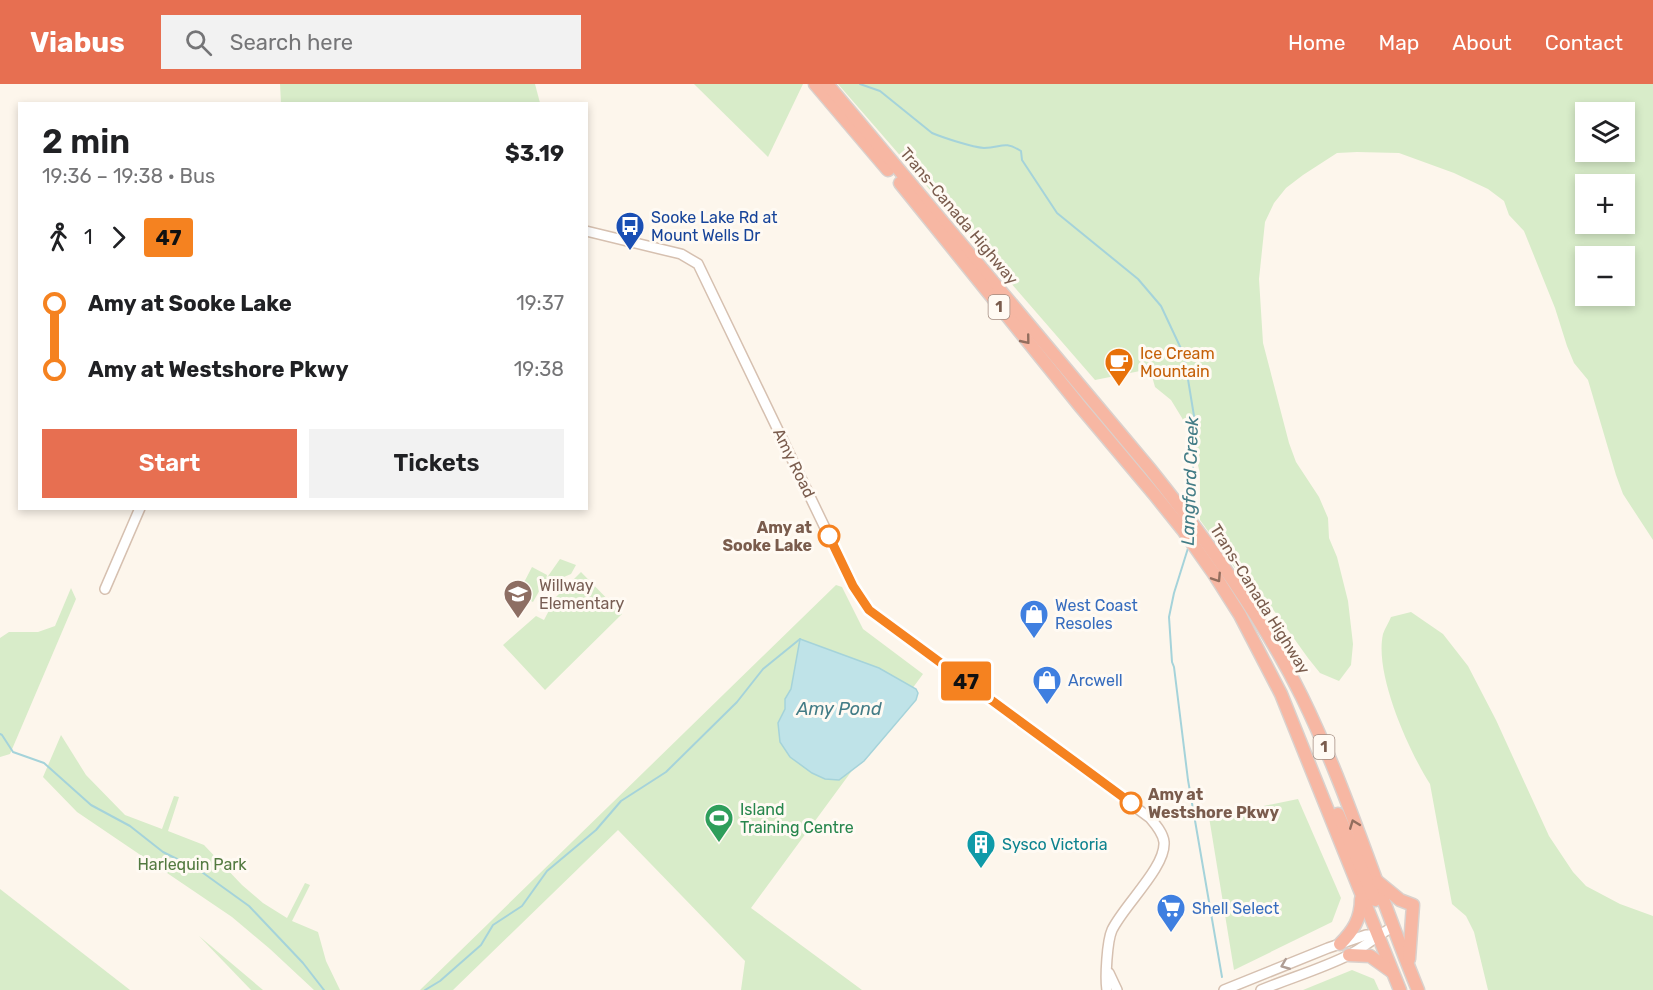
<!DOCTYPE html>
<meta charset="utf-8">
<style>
body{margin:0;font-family:Rubik,sans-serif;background:#f2f2f2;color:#202124;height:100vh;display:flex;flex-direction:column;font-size:22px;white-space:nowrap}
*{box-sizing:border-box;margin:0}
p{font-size:20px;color:#757577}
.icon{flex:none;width:33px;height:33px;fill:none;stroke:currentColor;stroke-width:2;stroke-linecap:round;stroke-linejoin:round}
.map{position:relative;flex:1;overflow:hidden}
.details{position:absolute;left:18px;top:18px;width:570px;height:408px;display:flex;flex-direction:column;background:#fff;border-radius:0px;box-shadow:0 3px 9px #0003}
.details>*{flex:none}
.badge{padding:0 12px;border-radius:4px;font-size:21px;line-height:39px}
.tools{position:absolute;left:1575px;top:18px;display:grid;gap:12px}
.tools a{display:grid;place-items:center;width:60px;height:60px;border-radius:0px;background:#fff;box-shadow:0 3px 9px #0003;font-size:30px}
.map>.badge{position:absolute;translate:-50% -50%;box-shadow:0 0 0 3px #fff}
.legs{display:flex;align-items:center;gap:9px;height:66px;padding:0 24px;font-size:20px}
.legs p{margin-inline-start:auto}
.overview{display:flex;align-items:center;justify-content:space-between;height:102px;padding:0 24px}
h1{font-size:33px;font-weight:600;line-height:45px}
.cta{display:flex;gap:12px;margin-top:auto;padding:12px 24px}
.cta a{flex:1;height:69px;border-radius:0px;background:#e76f51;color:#fff;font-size:24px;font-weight:600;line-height:69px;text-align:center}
.cta a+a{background:#f2f2f2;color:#202124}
ul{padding:0 24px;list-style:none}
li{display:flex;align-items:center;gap:21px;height:66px;font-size:22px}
li i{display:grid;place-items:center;width:9px;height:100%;margin:0 8px;background:currentColor}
li i::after{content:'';width:15px;height:15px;margin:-8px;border:4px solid;border-radius:50%;background:#fff}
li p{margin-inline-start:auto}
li:first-child i{background:linear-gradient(#0000 50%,currentColor 0)}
li:last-child i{background:linear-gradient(currentColor 50%,#0000 0)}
header{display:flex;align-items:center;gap:36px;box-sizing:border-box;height:84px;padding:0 30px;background:#e76f51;color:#fff}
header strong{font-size:28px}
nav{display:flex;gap:33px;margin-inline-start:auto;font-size:21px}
.search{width:420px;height:54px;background:#f2f2f2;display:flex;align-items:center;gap:15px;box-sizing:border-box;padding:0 21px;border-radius:0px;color:#757577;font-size:22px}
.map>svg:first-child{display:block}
.green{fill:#d8ecc9;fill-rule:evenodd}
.water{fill:#bfe3e8;stroke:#a5d3da;stroke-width:1.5}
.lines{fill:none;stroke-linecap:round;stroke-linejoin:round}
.stream{stroke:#a5d3da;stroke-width:2}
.secondary-casing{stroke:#d6c0b0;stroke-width:12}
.highway-casing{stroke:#dad1cd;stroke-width:15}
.secondary{stroke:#fff;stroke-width:9}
.highway{stroke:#f7b7a3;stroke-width:12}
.oneway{stroke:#936e5e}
.oneway2{stroke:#af9d94}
.line-1-casing{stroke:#fff;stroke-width:14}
.line-1{stroke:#f58220;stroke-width:9}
.stop-1-dot{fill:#fff;stroke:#f58220;stroke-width:3}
.labels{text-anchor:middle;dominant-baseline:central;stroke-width:6;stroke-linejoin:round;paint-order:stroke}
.shield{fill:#fffaf3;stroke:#a28b7f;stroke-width:1.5}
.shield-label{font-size:15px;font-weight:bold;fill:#7a5c4d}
.street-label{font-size:16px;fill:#7a5c4d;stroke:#fffaf3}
.transit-label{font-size:16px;fill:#164399;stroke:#fffaf3;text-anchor:start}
.food-label{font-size:16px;fill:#c56008;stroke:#fffaf3;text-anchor:start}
.stop-label{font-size:16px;font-weight:bold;fill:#7a5c4d;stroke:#fffaf3;text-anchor:end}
.education-label{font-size:16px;fill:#785e54;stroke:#fffaf3;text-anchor:start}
.shop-label{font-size:16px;fill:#366cbe;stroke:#fffaf3;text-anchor:start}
.leisure-label{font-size:16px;fill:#27864d;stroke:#fffaf3;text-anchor:start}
.culture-label{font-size:16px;fill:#0d838f;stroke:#fffaf3;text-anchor:start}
.park-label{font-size:16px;fill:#537a41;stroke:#fffaf3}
.water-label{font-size:18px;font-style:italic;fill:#437c86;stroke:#fffaf3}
</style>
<header>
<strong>Viabus</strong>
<div class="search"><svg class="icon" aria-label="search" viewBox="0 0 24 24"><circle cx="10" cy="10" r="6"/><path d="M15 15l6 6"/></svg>Search here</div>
<nav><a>Home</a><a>Map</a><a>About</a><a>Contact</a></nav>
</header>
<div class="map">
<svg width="1653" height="906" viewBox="0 0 1653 906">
<rect width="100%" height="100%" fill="#fdf6ec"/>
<g class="green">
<polygon points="280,0 535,0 540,19 281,19"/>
<polygon points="694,0 803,0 768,73"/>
<path d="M838,0H1653V456L1623,410L1616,391L1588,296L1574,279L1567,262L1555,224L1524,147L1509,131L1504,117L1488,105L1454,89L1399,69L1357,68L1337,69L1303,91L1286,104L1274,119L1265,138L1259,195L1263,259L1289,359L1296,378L1319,413L1328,434L1329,454L1337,473L1348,517L1353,560L1351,581L1339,597L1320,589L1308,574L1275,528L1234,483L1200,436V389L1190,351L1182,334L1171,316L1155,303L1150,285L1095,296ZM1586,28H1624V68H1586ZM1586,100H1624V140H1586ZM1586,172H1624V212H1586Z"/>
<polygon points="560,475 576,481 571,490 559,495 552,508 542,502 533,518 518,510 532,483 547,491 546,495"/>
<polygon points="581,488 622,530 545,606 503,561 536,532 544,536 556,513"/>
<polygon points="836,501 842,503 863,545 923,590 751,824 862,906 741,906 745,877 618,746 453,906 420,906"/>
<polygon points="71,504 76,515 10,670 0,673 0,554 9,548 38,548 55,542"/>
<path d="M1411,528L1443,550L1468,582L1496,636L1549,752L1573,788L1586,802L1620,820L1653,832V906H1488L1474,848L1466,832L1452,820L1430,700C1409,667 1374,590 1383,550C1385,544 1389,538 1391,533Z"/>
<polygon points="61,651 86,691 125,731 162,745 174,712 179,713 168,747 204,761 242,801 263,819 287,834 305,799 310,801 292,837 318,848 326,877 340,906 314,906 270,865 232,833 77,728 43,693"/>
<polygon points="1298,715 1341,814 1332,838 1234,886 1209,733"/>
<polygon points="0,805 130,906 0,906"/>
<polygon points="199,852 263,906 251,906"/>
<polygon points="1352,886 1374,895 1379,906 1303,906"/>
</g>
<polygon class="water" points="800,555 879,584 916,605 918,609 916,616 864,677 839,696 825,695 812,689 790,673 780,658 778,639 785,625 785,615 791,605"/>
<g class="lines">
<g class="stream">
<path d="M860,0L880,7L932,49C944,54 972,63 984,64C1002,64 1003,56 1021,67L1022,76L1057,129L1138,195L1161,222L1184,271L1195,338L1191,428"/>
<polyline points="1189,461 1174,509 1169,533 1172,578 1174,583 1188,696 1222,893"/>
<polyline points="0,650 2,651 13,668 44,679 91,721 130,742 163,768 199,786 249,822 303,879 324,906"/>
<polyline points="425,906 440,897 481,861 493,841 522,822 547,787 596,746 621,717 666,688 737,618 763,585 800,555"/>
</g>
<g class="secondary-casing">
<g id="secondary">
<path d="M586,147L681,170L698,180L853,502L869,526L1150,734C1156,741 1163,749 1164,758C1166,783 1124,821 1112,846C1107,857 1105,894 1107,906"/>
<polyline points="105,505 140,424"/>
<polyline points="1109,889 1117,906"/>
<polyline points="1224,906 1328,864 1366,851 1377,851"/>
<path d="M1261,906C1290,894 1321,885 1349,871C1365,863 1377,851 1393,843"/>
</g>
</g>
<g class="highway-casing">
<g id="highway">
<polyline points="815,0 888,86"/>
<path d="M827,0L1150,385C1207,456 1262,532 1302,613C1348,707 1378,809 1418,906"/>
<polyline points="900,99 1080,322 1154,410 1183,446 1214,490 1240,531 1281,610 1400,906"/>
<polyline points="1338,730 1375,816"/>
<polyline points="1378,798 1400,816 1413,821 1409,875"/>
<path d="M1340,860C1353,847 1361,835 1361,815"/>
<polyline points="1349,871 1370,872 1391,887"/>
</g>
</g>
<use href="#secondary" class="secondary"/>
<use href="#highway" class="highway"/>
</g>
<defs><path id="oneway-chevron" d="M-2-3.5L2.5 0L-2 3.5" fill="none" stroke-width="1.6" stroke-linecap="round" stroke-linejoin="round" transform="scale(1.5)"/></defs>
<g class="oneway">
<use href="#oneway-chevron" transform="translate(1026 256) rotate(51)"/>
<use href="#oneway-chevron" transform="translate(1217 494) rotate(57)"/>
<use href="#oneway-chevron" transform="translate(1354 740) rotate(-111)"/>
</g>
<use class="oneway2" href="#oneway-chevron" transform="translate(1285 881) rotate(158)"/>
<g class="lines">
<g class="line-1-casing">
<polyline id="line-1" points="829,452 853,502 869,526 1131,719"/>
</g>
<use href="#line-1" class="line-1"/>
</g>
<defs>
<g id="bus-pin" transform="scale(1.5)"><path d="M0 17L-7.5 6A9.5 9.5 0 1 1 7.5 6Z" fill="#1a4fb4" stroke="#fffaf3"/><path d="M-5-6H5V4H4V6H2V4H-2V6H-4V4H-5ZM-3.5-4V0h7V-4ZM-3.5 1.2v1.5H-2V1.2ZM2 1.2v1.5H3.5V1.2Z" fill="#fff"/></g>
<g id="cafe-pin" transform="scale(1.5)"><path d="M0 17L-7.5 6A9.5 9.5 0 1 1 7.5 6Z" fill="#e8710a" stroke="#fffaf3"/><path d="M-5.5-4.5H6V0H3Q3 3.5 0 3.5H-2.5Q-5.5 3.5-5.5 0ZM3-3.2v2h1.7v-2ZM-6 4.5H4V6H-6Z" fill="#fff"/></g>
<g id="school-pin" transform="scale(1.5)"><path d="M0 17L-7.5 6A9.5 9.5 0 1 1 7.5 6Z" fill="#8d6e63" stroke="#fffaf3"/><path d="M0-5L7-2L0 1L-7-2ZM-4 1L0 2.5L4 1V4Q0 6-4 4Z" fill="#fff"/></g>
<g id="shop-pin" transform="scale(1.5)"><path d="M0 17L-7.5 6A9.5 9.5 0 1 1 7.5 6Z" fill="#3f7fe0" stroke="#fffaf3"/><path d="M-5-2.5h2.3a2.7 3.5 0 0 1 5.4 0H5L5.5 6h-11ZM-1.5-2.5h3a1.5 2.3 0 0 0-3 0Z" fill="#fff"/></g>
<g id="stadium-pin" transform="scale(1.5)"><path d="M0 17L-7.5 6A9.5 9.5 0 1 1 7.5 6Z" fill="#2e9e5b" stroke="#fffaf3"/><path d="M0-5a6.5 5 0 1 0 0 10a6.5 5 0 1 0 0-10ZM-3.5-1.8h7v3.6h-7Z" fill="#fff"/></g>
<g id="building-pin" transform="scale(1.5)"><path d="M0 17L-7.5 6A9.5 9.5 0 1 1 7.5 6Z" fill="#0f9aa8" stroke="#fffaf3"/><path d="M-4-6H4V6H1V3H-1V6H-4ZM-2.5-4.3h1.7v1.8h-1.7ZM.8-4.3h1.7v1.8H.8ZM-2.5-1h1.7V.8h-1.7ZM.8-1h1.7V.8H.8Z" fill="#fff"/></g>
<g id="supermarket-pin" transform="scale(1.5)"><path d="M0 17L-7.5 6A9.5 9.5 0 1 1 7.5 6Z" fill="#3f7fe0" stroke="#fffaf3"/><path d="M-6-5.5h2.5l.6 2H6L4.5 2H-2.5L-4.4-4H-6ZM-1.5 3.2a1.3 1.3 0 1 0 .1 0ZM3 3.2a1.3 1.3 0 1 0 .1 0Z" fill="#fff"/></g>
</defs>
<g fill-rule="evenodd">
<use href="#bus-pin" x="630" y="142"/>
<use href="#cafe-pin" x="1119" y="278"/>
<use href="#school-pin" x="518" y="510"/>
<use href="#shop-pin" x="1034" y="530"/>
<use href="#shop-pin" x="1047" y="596"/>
<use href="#stadium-pin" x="719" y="734"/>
<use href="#building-pin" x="981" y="760"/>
<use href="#supermarket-pin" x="1171" y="824"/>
</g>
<g class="stop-1-dot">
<circle cx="829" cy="452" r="10"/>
<circle cx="1131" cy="719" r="10"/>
</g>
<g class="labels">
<g class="shield">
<rect x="988.5" y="211" width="21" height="24" rx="4.5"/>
<rect x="1313.5" y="651" width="21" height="24" rx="4.5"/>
</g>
<g class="shield-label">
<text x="999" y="223">1</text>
<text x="1324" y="663">1</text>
</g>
<g class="street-label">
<text transform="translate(959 132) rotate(50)">Trans-Canada Highway</text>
<text transform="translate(794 379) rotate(64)">Amy Road</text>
<text transform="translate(1260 515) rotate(58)">Trans-Canada Highway</text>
</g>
<g class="transit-label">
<text x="651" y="133">Sooke Lake Rd at<tspan x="651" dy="18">Mount Wells Dr</tspan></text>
</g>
<g class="food-label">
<text x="1140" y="269">Ice Cream<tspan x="1140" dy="18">Mountain</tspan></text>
</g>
<g class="stop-label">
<text x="812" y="443">Amy at<tspan x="812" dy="18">Sooke Lake</tspan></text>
<text x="1148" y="710" text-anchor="start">Amy at<tspan x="1148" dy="18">Westshore Pkwy</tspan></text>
</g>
<g class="education-label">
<text x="539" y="501">Willway<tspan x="539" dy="18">Elementary</tspan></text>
</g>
<g class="shop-label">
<text x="1055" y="521">West Coast<tspan x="1055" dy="18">Resoles</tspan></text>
<text x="1068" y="596">Arcwell</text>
<text x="1192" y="824">Shell Select</text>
</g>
<g class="leisure-label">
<text x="740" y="725">Island<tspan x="740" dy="18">Training Centre</tspan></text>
</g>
<g class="culture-label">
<text x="1002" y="760">Sysco Victoria</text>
</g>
<g class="park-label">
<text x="192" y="780">Harlequin Park</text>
</g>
<g class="water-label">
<text transform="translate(1190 397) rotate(-88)">Langford Creek</text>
<text x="839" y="625">Amy Pond</text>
</g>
</g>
</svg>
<div class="tools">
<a><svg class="icon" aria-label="layers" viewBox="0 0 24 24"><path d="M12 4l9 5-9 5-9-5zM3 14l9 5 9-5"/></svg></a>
<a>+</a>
<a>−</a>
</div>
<b class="badge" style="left:966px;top:597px;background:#f58220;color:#111">47</b>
<section class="details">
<div class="overview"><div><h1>2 min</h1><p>19:36 – 19:38 · Bus</p></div><b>$3.19</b></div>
<div class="legs"><svg class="icon" aria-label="walk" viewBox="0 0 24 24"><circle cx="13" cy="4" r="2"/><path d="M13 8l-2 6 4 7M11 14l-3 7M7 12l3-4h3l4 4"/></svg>1<svg class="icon" aria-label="forward" viewBox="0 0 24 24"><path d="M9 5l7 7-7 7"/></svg><b class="badge" style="background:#f58220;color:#111">47</b></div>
<ul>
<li><i style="color:#f58220"></i><b>Amy at Sooke Lake</b><p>19:37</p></li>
<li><i style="color:#f58220"></i><b>Amy at Westshore Pkwy</b><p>19:38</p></li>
</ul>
<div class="cta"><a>Start</a><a>Tickets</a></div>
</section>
</div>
